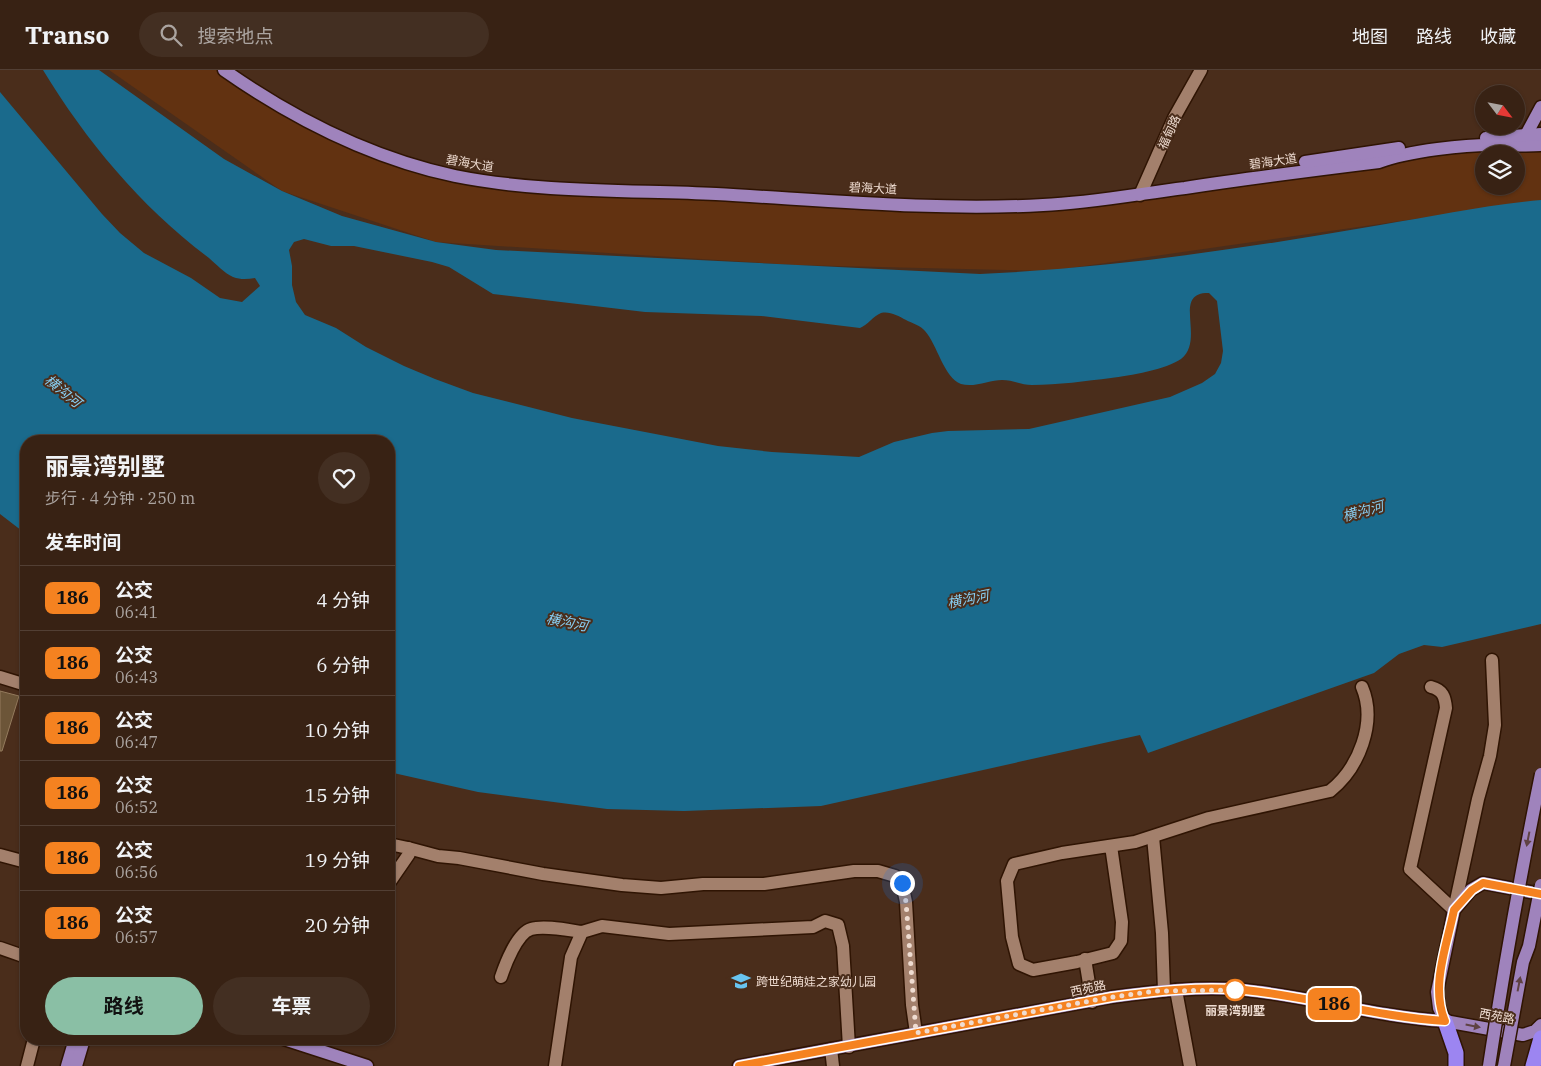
<!DOCTYPE html>
<html lang="zh">
<meta charset="utf-8">
<style>
body{margin:0;font-family:"IBM Plex Serif","Noto Sans SC",serif;background:#432f22;color:#f1f3f6;height:100vh;display:flex;flex-direction:column;font-size:19px;white-space:nowrap}
*{box-sizing:border-box;margin:0}
p{font-size:16px;color:#aba4a0}
.icon{flex:none;width:28px;height:28px;fill:none;stroke:currentColor;stroke-width:2;stroke-linecap:round;stroke-linejoin:round}
.map{position:relative;flex:1;overflow:hidden}
.sheet{position:absolute;left:20px;top:365px;width:375px;height:610px;display:flex;flex-direction:column;background:#382214;border-radius:20px;box-shadow:0 1px 4px #0004,0 0 0 1px #523f34}
.sheet>*{flex:none}
.badge{padding:0 10px;border-radius:8px;font-size:18px;line-height:32px}
.needle{width:32px;rotate:122deg}
.tools{position:absolute;left:1475px;top:15px;display:grid;gap:10px}
.tools a{display:grid;place-items:center;width:50px;height:50px;border-radius:50%;background:#382214;box-shadow:0 1px 4px #0004,0 0 0 1px #523f34;font-size:25px}
.you{position:absolute;width:25px;height:25px;margin:-12px;border:4px solid #fff;border-radius:50%;background:#1a73e8;box-shadow:0 0 0 8px #1a73e833}
.map>.badge{position:absolute;translate:-50% -50%;box-shadow:0 0 0 2px #fff}
h2{padding:0 25px;font-size:19px;line-height:45px}
.round{display:grid;place-items:center;flex:none;width:52px;height:52px;border-radius:26px;background:#432f22}
.headline{display:flex;align-items:center;justify-content:space-between;height:85px;padding:0 25px}
h1{font-size:24px;font-weight:700;line-height:38px}
.action{display:flex;gap:10px;margin-top:auto;padding:10px 25px}
.action a{flex:1;height:58px;border-radius:30px;background:#8abfa5;color:#111;font-size:20px;font-weight:700;line-height:58px;text-align:center}
.action a+a{background:#432f22;color:#f1f3f6}
ul{padding:0;list-style:none}
li{display:flex;align-items:center;gap:15px;height:65px;padding:0 25px;border-top:1px solid #523f34}
li div{flex:1}
li b{display:block;font-size:19px}
li em{font-style:normal}
li .badge{min-width:55px;font-weight:700;text-align:center}
header{display:flex;align-items:center;gap:30px;box-sizing:border-box;height:70px;padding:0 25px;background:#382214;border-bottom:1px solid #523f34}
header strong{font-size:24px}
nav{display:flex;gap:28px;margin-inline-start:auto;font-size:18px}
.search{width:350px;height:45px;background:#432f22;display:flex;align-items:center;gap:12px;box-sizing:border-box;padding:0 18px;border-radius:28px;color:#aba4a0;font-size:19px}
.map>svg:first-child{display:block}
.green{fill:#623211;fill-rule:evenodd}
.water{fill:#1a6a8c;fill-rule:evenodd}
.building{fill:#6c5538;stroke:#947b5d}
.lines{fill:none;stroke-linecap:round;stroke-linejoin:round}
.minor-casing{stroke:#2f1403;stroke-width:15}
.major-casing{stroke:#2f1403;stroke-width:15}
.highway-casing{stroke:#2f1403;stroke-width:18}
.minor{stroke:#a3806c;stroke-width:12}
.major{stroke:#9f83bc;stroke-width:12}
.highway{stroke:#9c85f1;stroke-width:15}
.major-bridge-casing{stroke:#2f1403;stroke-width:15;stroke-linecap:butt}
.major-bridge{stroke:#9f83bc;stroke-width:12}
.oneway{fill:#5f4243}
.line-casing{stroke:#fff;stroke-width:11}
.line{stroke:#f58220;stroke-width:8}
.walk{stroke:#efdcd1;stroke-width:5;stroke-dasharray:0 9}
.stop-dot{fill:#fff;stroke:#f58220;stroke-width:2.5}
.labels{text-anchor:middle;dominant-baseline:central;stroke-width:4;stroke-linejoin:round;paint-order:stroke}
.street-label{font-size:12px;fill:#efdcd1;stroke:#4a2d1b}
.poi-label{font-size:12px;fill:#efdcd1;stroke:#4a2d1b;text-anchor:start}
.stop-label{font-size:12px;font-weight:bold;fill:#efdcd1;stroke:#4a2d1b}
.water-label{font-size:14px;font-style:italic;fill:#87cdf0;stroke:#4a2d1b}
</style>
<header>
<strong>Transo</strong>
<div class="search"><svg class="icon" aria-label="search" viewBox="0 0 24 24"><circle cx="10" cy="10" r="6"/><path d="M15 15l6 6"/></svg>搜索地点</div>
<nav><a>地图</a><a>路线</a><a>收藏</a></nav>
</header>
<div class="map">
<svg width="1541" height="996" viewBox="0 0 1541 996">
<rect width="100%" height="100%" fill="#4a2d1b"/>
<path class="green" d="M109,0H231L340,68L465,107L934,135L1078,133L1379,92L1541,75V131L1049,201L795,195L436,172L282,121ZM1484,84H1516V116H1484Z"/>
<path class="water" d="M43,0H99L224,89L282,121L342,146L436,172L496,180L980,204C1114,198 1248,178 1380,155C1434,146 1486,135 1541,130V554L1442,577L1424,575L1399,584L1374,603L1148,683L1140,665L821,736L684,741L607,739L478,722L389,702V371H26V464L0,444V22L102,144L120,163L144,183L191,208L220,228L242,232L260,216L255,208C248,209 241,210 233,207C224,203 216,194 209,188C142,138 86,71 43,0ZM304,169L331,176H354L432,192L449,197L493,224L645,242L761,246L860,258C868,255 873,246 881,243C890,241 898,246 906,250C912,253 921,256 925,261C937,274 944,308 961,314C974,318 990,310 1002,310C1013,310 1022,315 1032,315C1058,315 1086,311 1111,308C1129,306 1167,299 1181,289C1206,269 1171,222 1209,223L1217,231L1223,281L1221,293L1215,304L1202,313L1170,327L1029,359L948,361L932,363L894,372L859,387L772,382L718,376L572,348L473,323L435,309L404,296L366,277L336,258L305,245L296,232L292,215V196L289,180L294,172Z"/>
<polygon class="building" points="0,621 19,626 2,681 0,681"/>
<g class="lines">
<g class="minor-casing">
<g id="minor">
<polyline points="1140,125 1174,48 1201,0"/>
<polyline points="0,607 26,615"/>
<path d="M1431,617C1443,620 1445,627 1446,638L1410,799L1454,840"/>
<polyline points="1153,767 1162,863 1164,921"/>
<polyline points="389,774 408,778 409,784 389,813"/>
<path d="M1111,776L1122,852L1121,871L1113,883L1077,892L1033,900L1019,894L1012,867L1007,811L1014,794L1062,783L1135,772L1209,748L1330,721C1359,698 1377,652 1362,617"/>
<polyline points="408,778 438,786 459,788 543,804 622,815 661,818 703,814 764,814 854,801 878,801 895,806 902,813 906,832 912,935 916,963"/>
<polyline points="0,785 26,792"/>
<polyline points="1454,840 1478,729 1490,686 1495,655 1492,590"/>
<polyline points="0,878 26,887"/>
<polyline points="1085,889 1092,932"/>
<path d="M501,907C505,895 517,863 531,859C544,855 568,860 582,862"/>
<polyline points="1176,920 1190,996"/>
<polyline points="831,979 833,996"/>
<polyline points="27,996 34,969"/>
<polyline points="555,996 571,887 582,862 602,856 669,864 813,857 825,851 838,855 843,876 849,977"/>
</g>
</g>
<g class="major-casing">
<g id="major">
<path d="M224,0C294,49 371,88 455,106C540,123 630,120 716,124C824,130 934,141 1043,135C1091,133 1137,124 1185,118C1250,108 1314,100 1379,92C1407,81 1468,74 1498,75C1513,75 1526,76 1541,75"/>
<polyline points="1527,63 1541,37"/>
<polyline points="1486,68 1541,64"/>
<polyline points="1305,92 1399,78"/>
<polyline points="1541,824 1483,813 1471,820 1454,840 1437,922 1439,938 1445,951 1523,965 1535,961 1541,955"/>
<polyline points="284,969 367,996"/>
<polyline points="67,996 75,969"/>
<polyline points="76,996 84,969"/>
<path d="M739,996L1112,927C1156,921 1201,916 1245,920C1313,927 1378,947 1445,951"/>
</g>
</g>
<g class="highway-casing">
<g id="highway">
<polyline points="1445,951 1456,983 1456,996"/>
<polyline points="1533,996 1541,968"/>
</g>
</g>
<use href="#minor" class="minor"/>
<use href="#major" class="major"/>
<use href="#highway" class="highway"/>
<g class="major-bridge-casing">
<g id="major-bridge">
<path d="M1489,996C1504,898 1521,801 1541,704"/>
<polyline points="1504,996 1523,892 1529,876 1541,815"/>
</g>
</g>
<use href="#major-bridge" class="major-bridge"/>
</g>
<defs><path id="oneway-solid" d="M-6-.8H1V-3.2L6.5 0L1 3.2V.8H-6Z" transform="scale(1.25)"/></defs>
<g class="oneway">
<use href="#oneway-solid" transform="translate(1528 769) rotate(101)"/>
<use href="#oneway-solid" transform="translate(1519 914) rotate(-79)"/>
<use href="#oneway-solid" transform="translate(1473 956) rotate(11)"/>
</g>
<g class="lines">
<g class="line-casing">
<path id="line" d="M739,996L1112,927C1156,921 1201,916 1245,920C1313,927 1378,947 1445,951C1430,917 1447,875 1454,840L1472,820L1483,813L1541,824"/>
</g>
<use href="#line" class="line"/>
<polyline class="walk" points="902,813 906,832 916,963 1112,927 1157,921 1235,920"/>
</g>
<defs>
<g id="school-bare" transform="scale(1.5)"><path d="M0-5L7-2L0 1L-7-2ZM-4 1L0 2.5L4 1V4Q0 6-4 4Z" fill="#68c4f0" stroke="#4a2d1b" stroke-width="2.5" paint-order="stroke"/></g>
</defs>
<g fill-rule="evenodd">
<use href="#school-bare" x="741" y="911"/>
</g>
<circle class="stop-dot" cx="1235" cy="920" r="10"/>
<g class="labels">
<g class="street-label">
<text transform="translate(1169 62) rotate(-65)">福甸路</text>
<text transform="translate(1273 91) rotate(-8)">碧海大道</text>
<text transform="translate(470 93) rotate(10)">碧海大道</text>
<text transform="translate(873 118) rotate(3)">碧海大道</text>
<text transform="translate(1088 918) rotate(-12)">西苑路</text>
<text transform="translate(1497 946) rotate(11)">西苑路</text>
</g>
<g class="poi-label">
<text x="756" y="911">跨世纪萌娃之家幼儿园</text>
</g>
<g class="stop-label">
<text x="1235" y="940">丽景湾别墅</text>
</g>
<g class="water-label">
<text transform="translate(63 321) rotate(39)">横沟河</text>
<text transform="translate(1363 441) rotate(-15)">横沟河</text>
<text transform="translate(968 529) rotate(-11)">横沟河</text>
<text transform="translate(567 552) rotate(11)">横沟河</text>
</g>
</g>
</svg>
<div class="tools">
<a><svg class="needle" viewBox="-14 -14 28 28"><path d="M0-13l5 13h-10z" fill="#e53935"/><path d="M0 13l5-13h-10z" fill="#aba4a0"/></svg></a>
<a><svg class="icon" aria-label="layers" viewBox="0 0 24 24"><path d="M12 4l9 5-9 5-9-5zM3 14l9 5 9-5"/></svg></a>
</div>
<div class="you" style="left:902px;top:813px"></div>
<b class="badge" style="left:1334px;top:934px;background:#f58220;color:#111">186</b>
<section class="sheet">
<div class="headline"><div><h1>丽景湾别墅</h1><p>步行 · 4 分钟 · 250 m</p></div><a class="round"><svg class="icon" aria-label="heart" viewBox="0 0 24 24"><path d="M12 20l-8-8c-3-5 5-10 8-4 3-6 11-1 8 4z"/></svg></a></div>
<h2>发车时间</h2>
<ul>
<li><span class="badge" style="background:#f58220;color:#111">186</span><div><b>公交</b><p>06:41</p></div><em>4 分钟</em></li>
<li><span class="badge" style="background:#f58220;color:#111">186</span><div><b>公交</b><p>06:43</p></div><em>6 分钟</em></li>
<li><span class="badge" style="background:#f58220;color:#111">186</span><div><b>公交</b><p>06:47</p></div><em>10 分钟</em></li>
<li><span class="badge" style="background:#f58220;color:#111">186</span><div><b>公交</b><p>06:52</p></div><em>15 分钟</em></li>
<li><span class="badge" style="background:#f58220;color:#111">186</span><div><b>公交</b><p>06:56</p></div><em>19 分钟</em></li>
<li><span class="badge" style="background:#f58220;color:#111">186</span><div><b>公交</b><p>06:57</p></div><em>20 分钟</em></li>
</ul>
<div class="action"><a>路线</a><a>车票</a></div>
</section>
</div>
